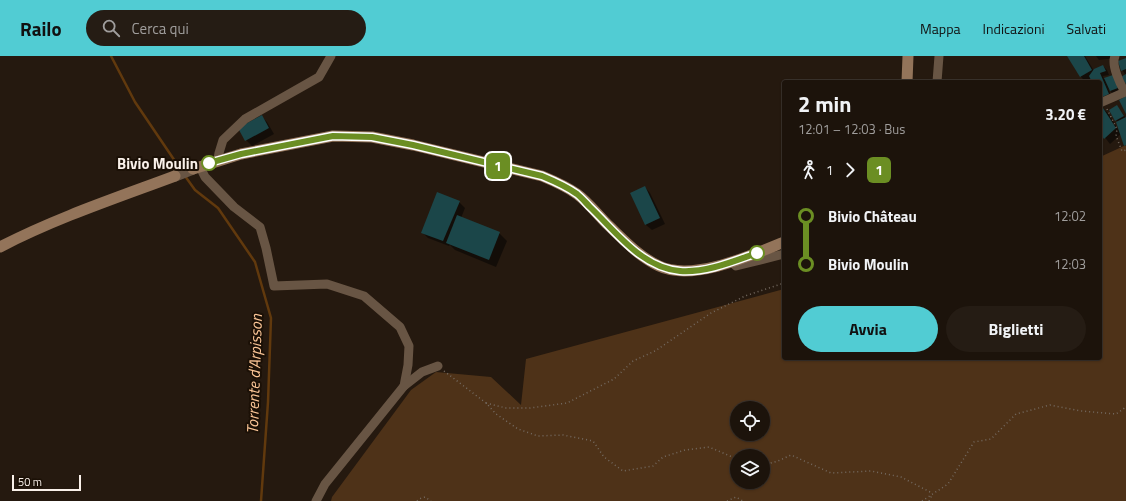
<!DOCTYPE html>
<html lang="it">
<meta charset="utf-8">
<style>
body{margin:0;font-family:"Titillium Web",sans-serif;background:#251c14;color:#f1f3f6;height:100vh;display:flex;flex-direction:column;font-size:15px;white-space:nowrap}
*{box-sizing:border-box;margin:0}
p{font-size:13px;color:#a09e9d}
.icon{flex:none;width:22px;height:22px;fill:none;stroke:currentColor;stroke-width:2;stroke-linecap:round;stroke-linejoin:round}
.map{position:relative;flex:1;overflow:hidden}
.panel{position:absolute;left:782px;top:24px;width:320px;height:280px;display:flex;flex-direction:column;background:#1c130b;border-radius:4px;box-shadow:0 1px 3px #0004,0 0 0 1px #3a322c}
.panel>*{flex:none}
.badge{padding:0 8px;border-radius:6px;font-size:14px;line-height:26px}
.fabs{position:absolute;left:730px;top:345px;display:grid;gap:8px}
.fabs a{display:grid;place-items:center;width:40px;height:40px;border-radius:50%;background:#1c130b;box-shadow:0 1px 3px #0004,0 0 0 1px #3a322c;font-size:20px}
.scale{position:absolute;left:12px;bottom:10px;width:69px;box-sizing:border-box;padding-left:4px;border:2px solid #faf1ea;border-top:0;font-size:11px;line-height:14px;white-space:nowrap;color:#faf1ea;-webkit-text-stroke:3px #1b1006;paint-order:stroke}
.map>.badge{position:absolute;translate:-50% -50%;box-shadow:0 0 0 2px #fff}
.legs{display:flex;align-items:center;gap:6px;height:44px;padding:0 16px;font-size:13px}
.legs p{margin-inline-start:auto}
.summary{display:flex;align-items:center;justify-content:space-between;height:68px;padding:0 16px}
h1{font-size:22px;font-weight:700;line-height:30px}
.primary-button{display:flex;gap:8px;margin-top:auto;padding:8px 16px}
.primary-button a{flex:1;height:46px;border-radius:24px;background:#51ccd3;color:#111;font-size:16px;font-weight:700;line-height:46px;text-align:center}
.primary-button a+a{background:#251c14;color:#f1f3f6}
ul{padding:0 16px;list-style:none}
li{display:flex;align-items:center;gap:14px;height:48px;font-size:15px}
li i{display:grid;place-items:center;width:6px;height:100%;margin:0 5px;background:currentColor}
li i::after{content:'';width:10px;height:10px;margin:-5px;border:3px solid;border-radius:50%;background:#1c130b}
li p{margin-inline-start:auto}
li:first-child i{background:linear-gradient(#0000 50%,currentColor 0)}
li:last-child i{background:linear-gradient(currentColor 50%,#0000 0)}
header{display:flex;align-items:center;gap:24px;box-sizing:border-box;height:56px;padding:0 20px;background:#51ccd3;color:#111}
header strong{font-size:19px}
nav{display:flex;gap:22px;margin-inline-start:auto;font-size:14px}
.search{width:280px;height:36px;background:#251c14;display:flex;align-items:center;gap:10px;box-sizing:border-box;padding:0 14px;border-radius:22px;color:#a09e9d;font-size:15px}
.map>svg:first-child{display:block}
.green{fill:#4e3218;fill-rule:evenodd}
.shadow{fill:#0007}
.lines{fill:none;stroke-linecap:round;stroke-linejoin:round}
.stream{stroke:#61390d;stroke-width:2.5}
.building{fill:#1b4649}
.path{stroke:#756b62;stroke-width:1.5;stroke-dasharray:1 3;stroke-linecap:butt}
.minor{stroke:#685544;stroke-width:9}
.tertiary{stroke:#685544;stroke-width:11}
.secondary{stroke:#93745a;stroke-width:11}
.line-1-casing{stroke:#fff;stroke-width:9}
.line-1{stroke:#6b8e23;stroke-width:6}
.stop-1-dot{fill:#fff;stroke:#6b8e23;stroke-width:2}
.labels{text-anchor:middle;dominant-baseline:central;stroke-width:4;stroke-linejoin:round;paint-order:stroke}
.stop-label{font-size:15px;font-weight:bold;fill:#faf1ea;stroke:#1b1006;text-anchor:end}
.water-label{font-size:16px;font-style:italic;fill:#fcc697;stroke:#1b1006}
</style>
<header>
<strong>Railo</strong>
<div class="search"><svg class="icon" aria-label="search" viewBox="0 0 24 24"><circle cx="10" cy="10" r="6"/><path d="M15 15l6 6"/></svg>Cerca qui</div>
<nav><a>Mappa</a><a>Indicazioni</a><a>Salvati</a></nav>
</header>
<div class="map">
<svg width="1126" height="445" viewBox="0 0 1126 445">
<rect width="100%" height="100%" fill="#25190f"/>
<path class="green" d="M1126,89V445H331L332,441L411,334L436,316L491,321L521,349L526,303L784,233V302H1100V101ZM737,352H763V378H737ZM737,400H763V426H737Z"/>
<g class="shadow">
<polygon points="1068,0 1085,0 1094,15 1103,10 1107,14 1109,19 1103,20 1104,23 1113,20 1121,36 1114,39 1108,32 1112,42 1100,43 1100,26 1093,26 1092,23 1086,26 1081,21"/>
<polygon points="1096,0 1118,0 1118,2 1099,4"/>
<polygon points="1126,3 1126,19 1122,14"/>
<polygon points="1117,50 1126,62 1126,90 1121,78 1110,88 1100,75 1100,51 1101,51 1107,56 1120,76 1118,66 1116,64"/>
<polygon points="262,61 267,66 274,78 252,90 246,84"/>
<polygon points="645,131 650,137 665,168 652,174 646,169 631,138"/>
<polygon points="459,146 465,152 461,162 499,177 507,185 496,211 455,194 450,189 449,190 428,182 422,176"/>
</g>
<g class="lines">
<g class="stream">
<polyline points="111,0 135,46 181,114"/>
<polyline points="185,120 195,134 218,152 255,206 271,262 268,346 261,445"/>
</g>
</g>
<g class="building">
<polygon points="1067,0 1084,0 1092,14 1080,21"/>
<polygon points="1126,2 1126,13 1121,15 1118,5"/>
<polygon points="1103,9 1106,15 1100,17 1109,38 1100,42 1100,26 1092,26 1089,20 1094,13"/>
<polygon points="1126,18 1126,28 1121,21"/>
<polygon points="1113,19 1118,32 1110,35 1104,22"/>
<polygon points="1126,40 1126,58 1119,44"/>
<polygon points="1101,49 1116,72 1104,83 1100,77 1100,50"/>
<polygon points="1117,49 1124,60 1115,65 1109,54"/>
<polygon points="262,59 269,72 245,85 238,72"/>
<polygon points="1126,61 1126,89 1124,90 1116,66"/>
<polygon points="645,130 660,162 645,169 630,137"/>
<polygon points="437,136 460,145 443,185 421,177"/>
<polygon points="457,159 500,176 489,204 446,187"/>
</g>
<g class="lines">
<g class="path">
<polyline points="1107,53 1117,73 1116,80 1122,95 1126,94"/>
<polyline points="444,315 486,347 496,358 518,373 538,380 563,379 593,385 604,401 623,415 653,410 663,401 685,394 709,391 737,403"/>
<polyline points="486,347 506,352 530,352 567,347 614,323 633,305 655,295 711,257 745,240 784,227"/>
<polyline points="763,409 778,405 791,399 831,417 871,415 901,421 932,437"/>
<polyline points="417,445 419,443 425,441 431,445"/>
<polyline points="727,445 736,441 743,445"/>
<polyline points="922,445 948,428 974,386 991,383 1016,358 1050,349 1081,355 1116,358 1126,351"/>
<polyline points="929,445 932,439"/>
</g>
<g class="minor">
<polyline points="937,26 939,0"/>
<path d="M1100,47L1125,36C1120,28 1111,9 1115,0"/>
<polyline points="218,104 219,97 223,84 245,63 319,21 331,0"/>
<polyline points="200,111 205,121 234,151 260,171 266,192 274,230 327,228 364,240 400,271 409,290 408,309 404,330"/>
<polyline points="732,206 736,210 784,198"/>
<polyline points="316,445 325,428 404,330 422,316 438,310"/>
</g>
<polyline class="tertiary" points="175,120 193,113"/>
<g class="secondary">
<polyline points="907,26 908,0"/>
<path d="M193,113L241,98L333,80L372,81L413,89L542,120C554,125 566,130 577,138C588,146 597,158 607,168C623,183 638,200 659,210C693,226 752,199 784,186"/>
<path d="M0,191C56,162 116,142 175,120"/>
</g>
</g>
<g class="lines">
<g class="line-1-casing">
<path id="line-1" d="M209,107L241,98L333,80L372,81L413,89L542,120C554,125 566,130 577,138C582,142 586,147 590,151C616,176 642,212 680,215C706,217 734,205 757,197"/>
</g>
<use href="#line-1" class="line-1"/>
</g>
<g class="stop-1-dot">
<circle cx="209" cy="107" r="7"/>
<circle cx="757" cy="197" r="7"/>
</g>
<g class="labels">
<g class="stop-label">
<text x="198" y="107">Bivio Moulin</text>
</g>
<g class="water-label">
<text transform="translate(254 318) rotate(-88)">Torrente d'Arpisson</text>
</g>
</g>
</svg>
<div class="fabs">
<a><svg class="icon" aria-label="locate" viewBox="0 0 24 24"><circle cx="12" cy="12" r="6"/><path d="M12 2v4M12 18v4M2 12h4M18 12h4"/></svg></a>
<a><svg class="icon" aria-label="layers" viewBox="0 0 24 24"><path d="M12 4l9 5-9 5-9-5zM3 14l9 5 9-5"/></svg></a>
</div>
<div class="scale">50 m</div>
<b class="badge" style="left:498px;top:110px;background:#6b8e23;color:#fff">1</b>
<section class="panel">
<div class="summary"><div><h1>2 min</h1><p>12:01 – 12:03 · Bus</p></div><b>3.20 €</b></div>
<div class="legs"><svg class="icon" aria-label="walk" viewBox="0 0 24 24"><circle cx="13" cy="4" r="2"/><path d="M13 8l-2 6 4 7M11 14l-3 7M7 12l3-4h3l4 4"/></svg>1<svg class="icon" aria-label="forward" viewBox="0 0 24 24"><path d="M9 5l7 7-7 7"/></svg><b class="badge" style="background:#6b8e23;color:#fff">1</b></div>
<ul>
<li><i style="color:#6b8e23"></i><b>Bivio Château</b><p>12:02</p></li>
<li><i style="color:#6b8e23"></i><b>Bivio Moulin</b><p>12:03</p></li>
</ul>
<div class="primary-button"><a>Avvia</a><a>Biglietti</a></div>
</section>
</div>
